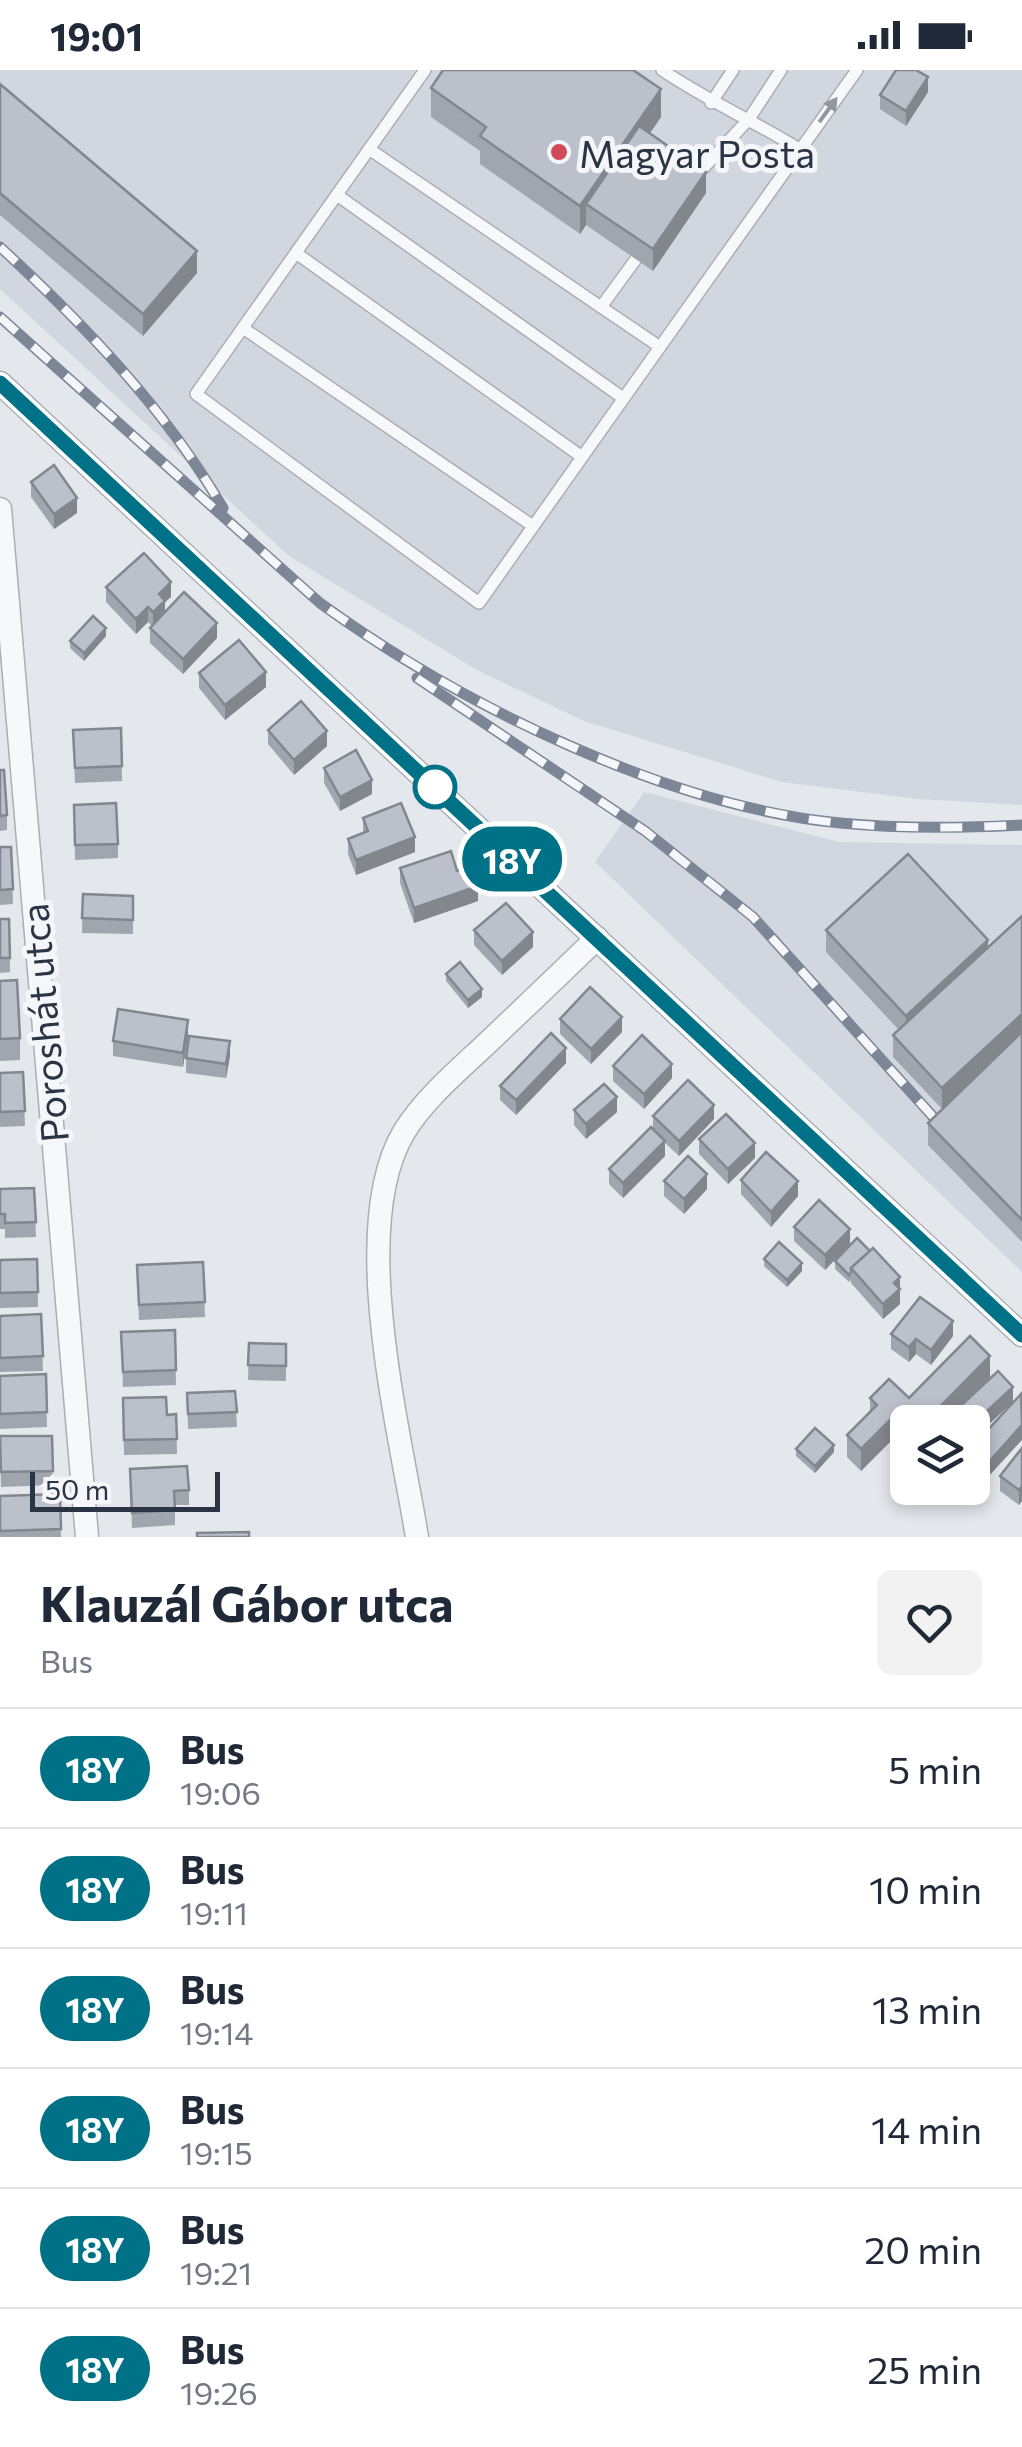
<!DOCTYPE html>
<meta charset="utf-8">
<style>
body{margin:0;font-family:Commissioner,sans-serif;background:#f2f2f3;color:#1f2937;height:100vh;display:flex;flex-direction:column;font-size:38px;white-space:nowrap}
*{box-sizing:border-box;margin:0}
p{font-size:32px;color:#747a83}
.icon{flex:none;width:55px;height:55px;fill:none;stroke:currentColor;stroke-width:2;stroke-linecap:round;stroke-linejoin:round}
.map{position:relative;height:1467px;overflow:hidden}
.side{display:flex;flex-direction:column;background:#fff;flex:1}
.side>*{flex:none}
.badge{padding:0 20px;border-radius:32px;font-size:35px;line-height:65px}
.fabs{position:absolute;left:890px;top:1335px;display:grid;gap:20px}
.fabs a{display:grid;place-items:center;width:100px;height:100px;border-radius:15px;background:#fff;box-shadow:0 5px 15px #0003;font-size:50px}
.scale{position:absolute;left:30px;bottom:25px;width:190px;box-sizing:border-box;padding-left:10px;border:5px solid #2b3445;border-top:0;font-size:28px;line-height:35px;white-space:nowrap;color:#2b3445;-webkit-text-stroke:8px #f4f6f9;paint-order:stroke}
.map>.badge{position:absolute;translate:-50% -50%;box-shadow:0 0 0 5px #fff}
.round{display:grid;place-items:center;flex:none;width:105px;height:105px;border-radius:15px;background:#f2f2f3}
.headline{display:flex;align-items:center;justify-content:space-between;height:170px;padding:0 40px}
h1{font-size:48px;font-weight:700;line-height:75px}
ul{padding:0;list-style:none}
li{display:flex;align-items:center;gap:30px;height:120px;padding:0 40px;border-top:2px solid #e0e1e3}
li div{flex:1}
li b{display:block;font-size:38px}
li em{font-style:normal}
li .badge{min-width:110px;font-weight:700;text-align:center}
.status{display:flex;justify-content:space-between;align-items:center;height:70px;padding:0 50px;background:#fff;direction:ltr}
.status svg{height:28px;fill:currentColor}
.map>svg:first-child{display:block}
.built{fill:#d2d6de}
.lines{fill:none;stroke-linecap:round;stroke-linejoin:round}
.service-casing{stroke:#a9aeb7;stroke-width:14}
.minor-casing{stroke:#a9aeb7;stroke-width:25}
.service{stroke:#f7f8fa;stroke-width:11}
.minor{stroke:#f7f8fa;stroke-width:22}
.rail-casing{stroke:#7d8696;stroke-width:11}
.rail{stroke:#f4f6f9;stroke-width:8;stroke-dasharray:22;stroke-linecap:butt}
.wall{fill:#a1a5ae}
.shaded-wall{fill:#83868d}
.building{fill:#bbc0ca;stroke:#83868d;stroke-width:2.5}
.oneway{fill:#9196a0}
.line-casing{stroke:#fff;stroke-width:22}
.line{stroke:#007287;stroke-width:15}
.poi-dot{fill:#d1495b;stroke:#f4f6f9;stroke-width:4}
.stop-dot{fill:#fff;stroke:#007287;stroke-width:5}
.labels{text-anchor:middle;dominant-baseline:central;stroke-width:10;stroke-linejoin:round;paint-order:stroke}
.poi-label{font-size:38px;fill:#2b3445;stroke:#f4f6f9;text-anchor:start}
.street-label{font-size:38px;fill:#2b3445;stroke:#f4f6f9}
</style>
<div class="status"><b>19:01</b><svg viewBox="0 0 49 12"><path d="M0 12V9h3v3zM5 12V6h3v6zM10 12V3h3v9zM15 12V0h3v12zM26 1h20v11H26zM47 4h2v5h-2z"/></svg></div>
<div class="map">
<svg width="1022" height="1467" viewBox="0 0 1022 1467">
<rect width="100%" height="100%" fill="#e4e7ec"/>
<g class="built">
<polygon points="0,0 1022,0 1022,735 918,729 782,712 584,651 477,600 289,486 0,219"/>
<polygon points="644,722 839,772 1022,775 1022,1202 595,792"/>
</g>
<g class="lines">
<g class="service-casing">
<g id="service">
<polyline points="425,0 196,324 479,533 660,277"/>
<path d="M662,0C706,30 754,51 799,79"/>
<polyline points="711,33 733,0"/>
<polyline points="369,79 601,237"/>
<polyline points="693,109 749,49 781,0"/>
<polyline points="337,125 623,328"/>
<polyline points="296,183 582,387"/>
<polyline points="636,189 601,237 660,277 857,0"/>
<polyline points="243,258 533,456"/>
</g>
</g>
<g class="minor-casing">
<g id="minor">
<polyline points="0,313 1022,1265"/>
<polyline points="0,439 87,1467"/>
<path d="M417,1467C400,1361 347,1157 404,1062C423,1031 455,1003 481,979C520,942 559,905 597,868"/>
</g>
</g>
<use href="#service" class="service"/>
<use href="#minor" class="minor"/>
<g class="rail-casing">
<g id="rail">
<path d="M0,177C85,255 165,339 223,438"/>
<path d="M0,247L320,533C461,635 666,736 840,753C901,759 961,758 1022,755"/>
<polyline points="417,608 645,761 753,847 945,1060"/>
</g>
</g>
<use href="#rail" class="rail"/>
</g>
<g class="wall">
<polygon points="0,14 197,203 143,266 0,145"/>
<polygon points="431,18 661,47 650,63 706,123 653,201 586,155 580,164 480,94 480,81 431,47"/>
<polygon points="928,22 906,56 880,39 880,25"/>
<polygon points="31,412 77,443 54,459 31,427"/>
<polygon points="106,517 171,527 165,532 165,542 217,568 183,604 150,573 150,558 152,556 148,552 136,564 106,532"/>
<polygon points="106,566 84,591 70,578 70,571"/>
<polygon points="199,603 266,617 225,650 199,618"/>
<polygon points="121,658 122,711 75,713 73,660"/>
<polygon points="268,660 327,676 294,705 268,674"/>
<polygon points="324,698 372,724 340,741 324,713"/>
<polygon points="0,700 7,745 7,760 0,761"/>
<polygon points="74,735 118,774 118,788 75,790"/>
<polygon points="363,748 415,782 356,805 348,784 348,769 363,763"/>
<polygon points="0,777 11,777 13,834 0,835"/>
<polygon points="400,798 457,801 478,831 414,853 400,813"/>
<polygon points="83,824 133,826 133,864 82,863"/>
<polygon points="1022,846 1022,1172 928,1075 928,1053 942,1039 893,987 893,965 899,960 826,882 826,860 988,877"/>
<polygon points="0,849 9,849 10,902 0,903"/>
<polygon points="474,860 533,877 502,905 474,875"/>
<polygon points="446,904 482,927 468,938 446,911"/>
<polygon points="0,911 20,968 20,990 0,991"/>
<polygon points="560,949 622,962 591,994 560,964"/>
<polygon points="188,965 183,997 113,986 113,971"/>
<polygon points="230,986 226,1008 186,1003 186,988"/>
<polygon points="566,993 516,1045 500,1030 500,1016"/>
<polygon points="613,996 672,1008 644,1039 613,1011"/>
<polygon points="23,1002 25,1056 0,1057 0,1003"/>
<polygon points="574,1040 617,1042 586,1069 574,1055"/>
<polygon points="653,1046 714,1049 679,1086 665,1073 665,1086 623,1128 609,1114 609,1099 653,1059"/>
<polygon points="699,1069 755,1088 728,1114 699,1084"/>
<polygon points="741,1110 798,1126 771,1157 741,1124"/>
<polygon points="664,1111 707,1119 684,1144 664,1126"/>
<polygon points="34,1118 36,1167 5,1168 5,1159 0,1159 0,1119"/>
<polygon points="794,1157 850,1174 825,1200 794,1171"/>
<polygon points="37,1189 38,1237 0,1238 0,1190"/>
<polygon points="764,1189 802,1201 787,1217 764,1196"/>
<polygon points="835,1191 900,1207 900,1234 883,1249 851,1213 851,1210 849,1212 835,1199"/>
<polygon points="203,1192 205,1247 139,1250 137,1210"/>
<polygon points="41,1244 43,1301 0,1302 0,1246"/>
<polygon points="175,1260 176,1315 123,1317 121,1262"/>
<polygon points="891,1264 953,1266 931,1295 916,1284 909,1292 891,1279"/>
<polygon points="970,1266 972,1352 954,1352 954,1345 947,1352 908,1352 908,1369 900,1362 861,1401 847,1387 847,1365 870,1342 870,1328 909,1328"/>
<polygon points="249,1273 286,1274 286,1311 248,1310"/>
<polygon points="46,1304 47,1357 0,1359 0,1306"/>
<polygon points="235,1321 237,1357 188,1359 187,1323"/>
<polygon points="1021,1324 988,1407 972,1393 972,1377"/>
<polygon points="123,1328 167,1345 176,1344 177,1384 124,1385"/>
<polygon points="0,1366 52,1366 53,1415 1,1417"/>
<polygon points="1022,1378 1022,1431 1019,1435 1000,1421 1000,1406"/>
<polygon points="796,1379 834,1382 815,1403 796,1386"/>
<polygon points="130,1399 189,1420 189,1435 175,1435 175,1455 132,1458"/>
<polygon points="60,1424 61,1467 0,1467 0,1426"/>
</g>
<g class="shaded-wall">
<polygon points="928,7 928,22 906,56 906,41"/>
<polygon points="661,19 661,47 596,141 586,134 586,155 580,164 580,136"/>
<polygon points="706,102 706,123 653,201 653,179"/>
<polygon points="197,181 197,203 143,266 143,244"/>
<polygon points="77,428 77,443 54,459 54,444"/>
<polygon points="171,512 171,527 165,532 165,546 153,557 153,542 159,524"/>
<polygon points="148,537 148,552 136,564 136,549"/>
<polygon points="217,553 217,568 183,604 183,589"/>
<polygon points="106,558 106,566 84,591 84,583"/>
<polygon points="266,602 266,617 225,650 225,635"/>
<polygon points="327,661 327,676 294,705 294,690"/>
<polygon points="372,710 372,724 340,741 340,727"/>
<polygon points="415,767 415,782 356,805 356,790"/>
<polygon points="478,816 478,831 414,853 414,838"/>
<polygon points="533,862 533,877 502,905 502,891"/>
<polygon points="988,870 988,892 906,968 906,946"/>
<polygon points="482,919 482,927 468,938 468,930"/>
<polygon points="1022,944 1022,965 942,1039 942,1018"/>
<polygon points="622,947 622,962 591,994 591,979"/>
<polygon points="188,950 188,965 183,997 183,983"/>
<polygon points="230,971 230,986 226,1008 226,994"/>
<polygon points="566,978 566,993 516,1045 516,1030"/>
<polygon points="672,994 672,1008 644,1039 644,1024"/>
<polygon points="617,1027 617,1042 586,1069 586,1054"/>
<polygon points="714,1035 714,1049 679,1086 679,1071"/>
<polygon points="665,1071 665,1086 623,1128 623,1113"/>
<polygon points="755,1073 755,1088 728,1114 728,1099"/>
<polygon points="707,1104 707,1119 684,1144 684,1129"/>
<polygon points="798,1111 798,1126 771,1157 771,1142"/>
<polygon points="850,1159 850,1174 825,1200 825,1185"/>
<polygon points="802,1193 802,1201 787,1217 787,1210"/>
<polygon points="900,1207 900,1234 883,1249 883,1234 894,1213"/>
<polygon points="953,1251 953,1266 931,1295 931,1280"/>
<polygon points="916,1269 916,1284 909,1292 909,1277"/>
<polygon points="990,1286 990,1308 954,1342 954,1345 947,1352 925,1352"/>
<polygon points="1013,1317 1013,1332 972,1370 972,1355"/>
<polygon points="900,1340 900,1362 861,1401 861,1379"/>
<polygon points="1022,1355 1022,1370 988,1407 988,1393"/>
<polygon points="834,1375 834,1382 815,1403 815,1396"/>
<polygon points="1022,1416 1022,1431 1019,1435 1019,1420"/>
</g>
<g class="building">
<polygon points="443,0 633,0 661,19 580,136 480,66 486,57 431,18"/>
<polygon points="896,0 916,0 928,7 906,41 880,25"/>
<polygon points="0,14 197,181 143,244 0,123"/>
<polygon points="639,56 706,102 653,179 586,134"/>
<polygon points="54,395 77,428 54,444 31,412"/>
<polygon points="144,483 171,512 159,524 165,531 153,542 148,537 136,549 106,517"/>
<polygon points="184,522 217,553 183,589 150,558"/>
<polygon points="93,546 106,558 84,583 70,571"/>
<polygon points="239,570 266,602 225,635 199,603"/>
<polygon points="301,631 327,661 294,690 268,660"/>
<polygon points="121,658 122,696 75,698 73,660"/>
<polygon points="356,680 372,710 340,727 324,698"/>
<polygon points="0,700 4,700 7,745 0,746"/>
<polygon points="116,733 118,774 75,775 74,735"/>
<polygon points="401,733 415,767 356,790 348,769 368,761 363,748"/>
<polygon points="0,777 11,777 13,819 0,820"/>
<polygon points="451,781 457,801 471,796 478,816 414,838 400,798"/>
<polygon points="908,784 988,870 906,946 826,860"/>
<polygon points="83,824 133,826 133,850 82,848"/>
<polygon points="506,833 533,862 502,891 474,860"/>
<polygon points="1022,846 1022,944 942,1018 893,965"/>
<polygon points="0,849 9,849 10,888 0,888"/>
<polygon points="460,892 482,919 468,930 446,904"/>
<polygon points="17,910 20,968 0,969 0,911"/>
<polygon points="590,917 622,947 591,979 560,949"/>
<polygon points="118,939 188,950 183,983 113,971"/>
<polygon points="1022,962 1022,1150 928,1053"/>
<polygon points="551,963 566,978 516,1030 500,1016"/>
<polygon points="642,965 672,994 644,1024 613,996"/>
<polygon points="189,966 230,971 226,994 186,988"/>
<polygon points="23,1002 25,1041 0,1042 0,1003"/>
<polygon points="688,1010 714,1035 679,1071 653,1046"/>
<polygon points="604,1014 617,1027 586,1054 574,1040"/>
<polygon points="726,1044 755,1073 728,1099 699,1069"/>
<polygon points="651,1057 665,1071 623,1113 609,1099"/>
<polygon points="766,1082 798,1111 771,1142 741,1110"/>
<polygon points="688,1086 707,1104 684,1129 664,1111"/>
<polygon points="34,1118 36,1152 5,1153 5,1144 0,1144 0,1119"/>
<polygon points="819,1130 850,1159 825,1185 794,1157"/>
<polygon points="857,1168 870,1181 851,1198 851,1202 849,1205 835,1191"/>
<polygon points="779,1172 802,1193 787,1210 764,1189"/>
<polygon points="873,1178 900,1207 894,1213 900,1219 883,1234 851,1198"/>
<polygon points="37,1189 38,1222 0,1223 0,1190"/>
<polygon points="203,1192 205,1232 139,1235 137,1195"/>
<polygon points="920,1227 953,1251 931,1280 916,1269 909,1277 891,1264"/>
<polygon points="41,1244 43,1286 0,1288 0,1246"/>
<polygon points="175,1260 176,1300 123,1302 121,1262"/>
<polygon points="970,1266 990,1286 925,1352 913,1352 900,1340 861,1379 847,1365 877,1335 870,1328 889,1309 909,1328"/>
<polygon points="249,1273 286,1274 286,1296 248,1295"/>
<polygon points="998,1301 1013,1317 972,1355 972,1352 964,1352 954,1342"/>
<polygon points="46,1304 47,1342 0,1344 0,1306"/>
<polygon points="235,1321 237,1342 188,1344 187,1323"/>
<polygon points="1021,1324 1022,1355 988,1393 972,1377"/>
<polygon points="166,1327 167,1345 176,1344 177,1369 124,1370 123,1328"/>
<polygon points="815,1358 834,1375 815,1396 796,1379"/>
<polygon points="0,1366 52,1366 53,1401 1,1402"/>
<polygon points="1022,1378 1022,1416 1019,1420 1000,1406"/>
<polygon points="187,1396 189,1420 174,1421 175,1440 132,1443 130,1399"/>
<polygon points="60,1424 61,1459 0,1461 0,1426"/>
<polygon points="249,1462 249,1467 197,1467 197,1463"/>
</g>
<defs><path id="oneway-solid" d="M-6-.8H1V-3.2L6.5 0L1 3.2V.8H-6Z" transform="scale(2.5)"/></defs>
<use class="oneway" href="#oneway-solid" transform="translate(828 40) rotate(-54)"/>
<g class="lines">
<g class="line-casing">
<polyline id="line" points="0,313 1022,1265"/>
</g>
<use href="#line" class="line"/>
</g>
<circle class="poi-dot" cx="559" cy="82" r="10"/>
<circle class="stop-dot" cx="435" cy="717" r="20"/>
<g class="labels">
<g class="poi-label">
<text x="579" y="82">Magyar Posta</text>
</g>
<g class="street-label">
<text transform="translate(43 953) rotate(-95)">Poroshát utca</text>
</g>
</g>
</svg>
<div class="fabs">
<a><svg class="icon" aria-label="layers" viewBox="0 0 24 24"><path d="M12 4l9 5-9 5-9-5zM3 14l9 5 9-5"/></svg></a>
</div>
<div class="scale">50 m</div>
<b class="badge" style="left:512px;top:789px;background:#007287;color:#fff">18Y</b>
</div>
<section class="side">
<div class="headline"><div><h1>Klauzál Gábor utca</h1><p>Bus</p></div><a class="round"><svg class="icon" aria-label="heart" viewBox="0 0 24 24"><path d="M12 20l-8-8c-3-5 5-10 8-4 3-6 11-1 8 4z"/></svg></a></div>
<ul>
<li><span class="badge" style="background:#007287;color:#fff">18Y</span><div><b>Bus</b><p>19:06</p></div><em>5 min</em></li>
<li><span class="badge" style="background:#007287;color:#fff">18Y</span><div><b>Bus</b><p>19:11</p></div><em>10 min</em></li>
<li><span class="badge" style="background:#007287;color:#fff">18Y</span><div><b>Bus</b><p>19:14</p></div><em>13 min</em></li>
<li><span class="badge" style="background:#007287;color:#fff">18Y</span><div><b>Bus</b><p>19:15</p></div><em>14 min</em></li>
<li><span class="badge" style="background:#007287;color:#fff">18Y</span><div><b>Bus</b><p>19:21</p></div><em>20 min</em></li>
<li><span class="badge" style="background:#007287;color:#fff">18Y</span><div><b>Bus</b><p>19:26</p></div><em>25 min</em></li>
</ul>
</section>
